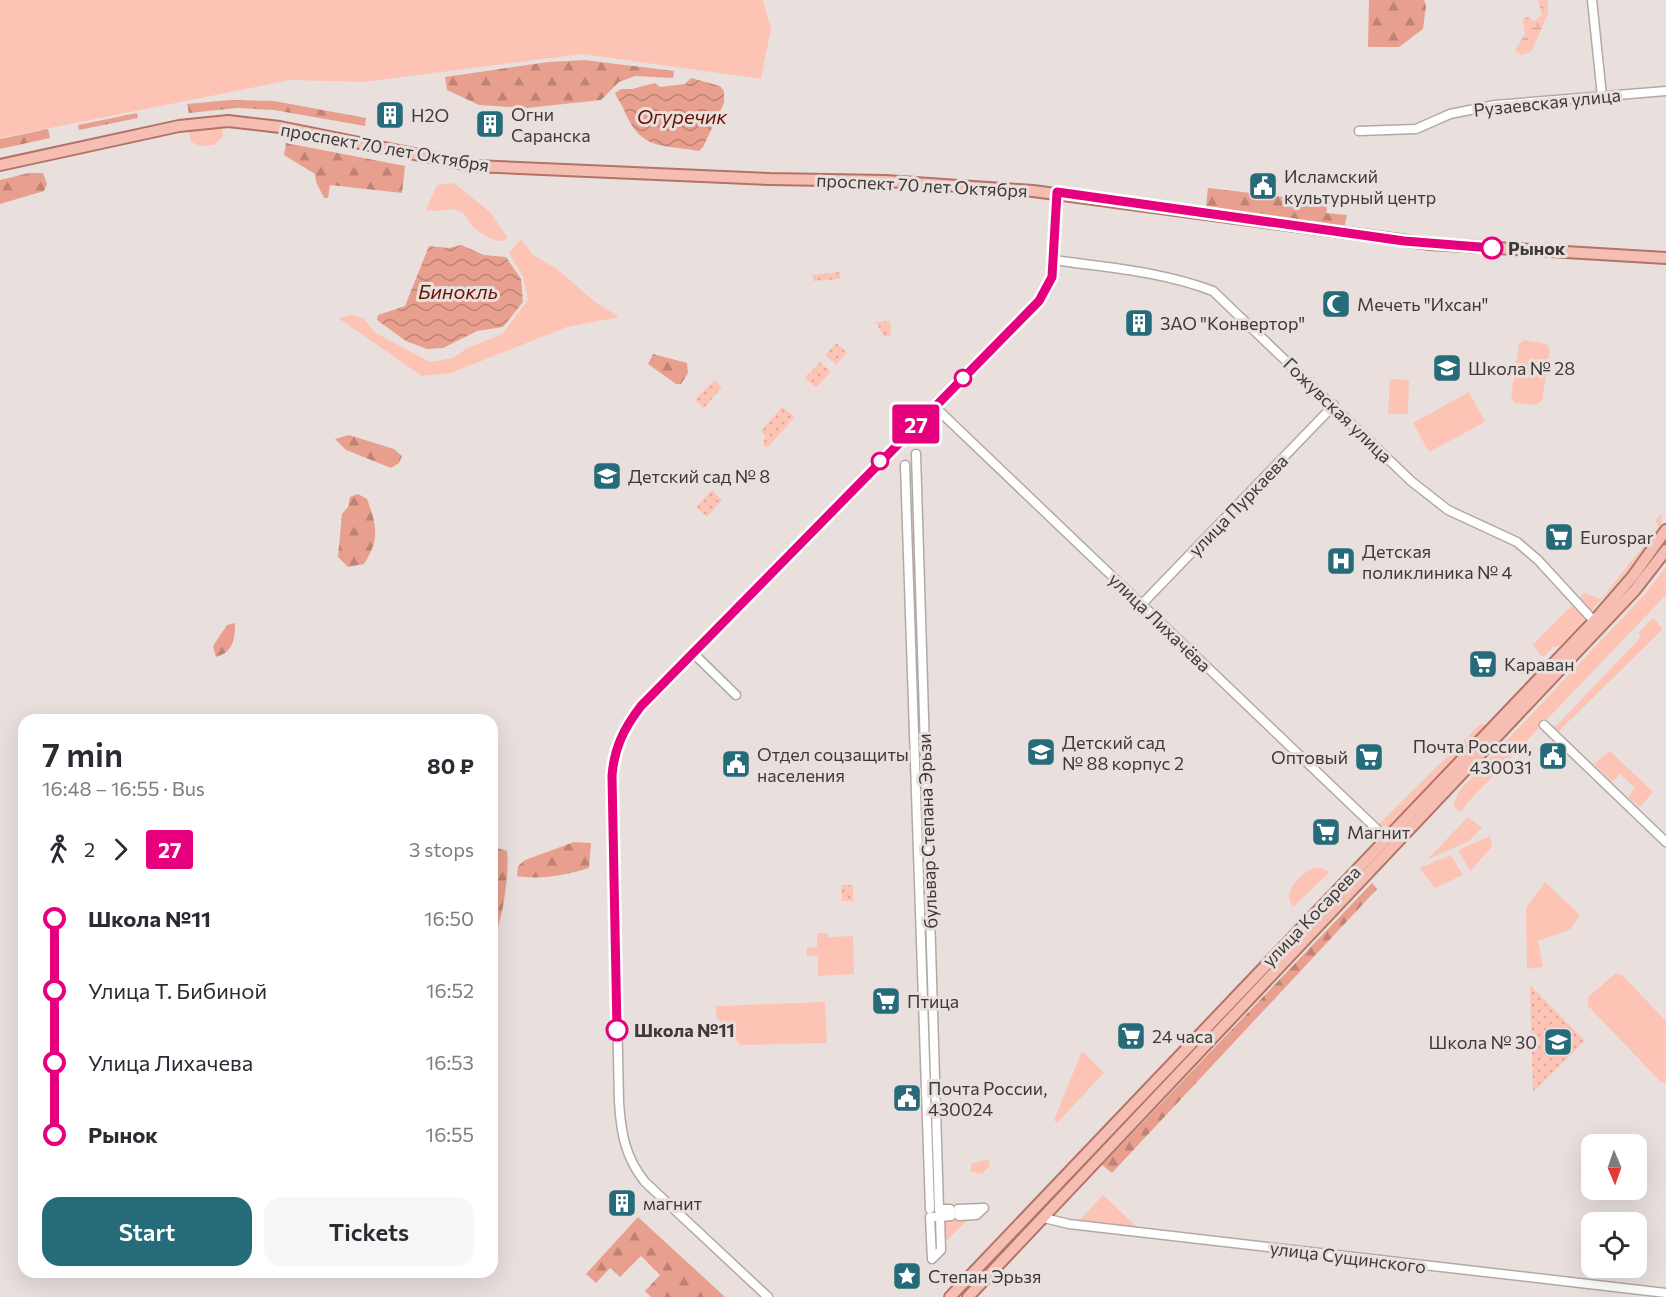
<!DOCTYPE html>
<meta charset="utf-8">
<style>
body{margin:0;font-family:Commissioner,sans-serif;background:#f7f7f7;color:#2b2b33;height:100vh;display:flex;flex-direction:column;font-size:22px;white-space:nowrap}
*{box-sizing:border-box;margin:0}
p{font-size:20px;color:#7c7c81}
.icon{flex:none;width:33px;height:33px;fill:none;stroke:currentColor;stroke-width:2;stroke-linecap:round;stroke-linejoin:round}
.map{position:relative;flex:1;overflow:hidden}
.sheet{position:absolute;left:18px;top:714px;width:480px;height:564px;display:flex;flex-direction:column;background:#fff;border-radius:18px;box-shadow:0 6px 24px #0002}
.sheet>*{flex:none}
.badge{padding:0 12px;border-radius:4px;font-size:21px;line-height:39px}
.needle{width:39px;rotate:178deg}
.controls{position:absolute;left:1581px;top:1134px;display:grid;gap:12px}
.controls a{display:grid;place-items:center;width:66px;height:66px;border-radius:12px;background:#fff;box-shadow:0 6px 24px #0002;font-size:30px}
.map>.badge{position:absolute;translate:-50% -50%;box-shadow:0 0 0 3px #fff}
.legs{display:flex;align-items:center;gap:9px;height:66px;padding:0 24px;font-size:20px}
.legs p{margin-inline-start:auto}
.overview{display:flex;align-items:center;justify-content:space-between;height:102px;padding:0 24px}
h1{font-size:33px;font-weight:600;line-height:45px}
.primary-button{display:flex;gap:12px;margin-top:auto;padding:12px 24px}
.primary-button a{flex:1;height:69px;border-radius:18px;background:#256b7a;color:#fff;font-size:24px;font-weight:600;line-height:69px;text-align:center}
.primary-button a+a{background:#f7f7f7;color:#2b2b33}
ul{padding:0 24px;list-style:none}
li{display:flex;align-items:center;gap:21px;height:72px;font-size:22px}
li i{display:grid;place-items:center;width:9px;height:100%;margin:0 8px;background:currentColor}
li i::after{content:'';width:15px;height:15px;margin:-8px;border:4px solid;border-radius:50%;background:#fff}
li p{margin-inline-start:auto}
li:first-child i{background:linear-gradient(#0000 50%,currentColor 0)}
li:last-child i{background:linear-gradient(currentColor 50%,#0000 0)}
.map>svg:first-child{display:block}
.green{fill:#fdc4b6}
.forest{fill:url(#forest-firs)}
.wetland{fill:url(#wetland-marsh)}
.park{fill:url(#park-dots)}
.water{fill:url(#water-waves)}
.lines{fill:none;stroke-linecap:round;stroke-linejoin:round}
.minor-casing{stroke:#b1a9a6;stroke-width:11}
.major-casing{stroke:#b17466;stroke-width:14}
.minor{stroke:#fff;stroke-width:8}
.major{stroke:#f6beb2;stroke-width:10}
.line-1-casing{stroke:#fff;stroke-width:14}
.line-1{stroke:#e6007e;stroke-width:9}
.stop-1-dot{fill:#fff;stroke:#e6007e;stroke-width:3}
.labels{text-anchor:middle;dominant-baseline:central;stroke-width:6;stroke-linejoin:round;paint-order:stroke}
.street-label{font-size:18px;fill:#3d3a39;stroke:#e9e0de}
.poi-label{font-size:18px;fill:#3d3a39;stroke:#e9e0de;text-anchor:start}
.stop-label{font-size:18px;font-weight:bold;fill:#3d3a39;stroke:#e9e0de;text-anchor:start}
.water-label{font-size:20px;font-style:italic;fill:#681300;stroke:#e9e0de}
</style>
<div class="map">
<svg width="1666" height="1297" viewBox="0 0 1666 1297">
<defs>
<pattern id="forest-firs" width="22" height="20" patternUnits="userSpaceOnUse" patternTransform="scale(1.5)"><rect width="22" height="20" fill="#e99f8e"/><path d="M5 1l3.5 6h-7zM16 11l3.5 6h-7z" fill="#be8375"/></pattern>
<pattern id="wetland-marsh" width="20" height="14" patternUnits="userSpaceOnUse" patternTransform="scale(1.5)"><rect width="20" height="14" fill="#fdc4b6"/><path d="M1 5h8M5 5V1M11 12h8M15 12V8" fill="none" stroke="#daa99d"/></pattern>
<pattern id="park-dots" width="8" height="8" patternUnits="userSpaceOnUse" patternTransform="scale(1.5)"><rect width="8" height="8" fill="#fdc4b6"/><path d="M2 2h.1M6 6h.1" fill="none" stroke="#daa99d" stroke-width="1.8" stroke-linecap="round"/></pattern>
<pattern id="water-waves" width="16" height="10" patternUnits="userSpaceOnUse" patternTransform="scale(1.5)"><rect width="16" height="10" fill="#e89f8d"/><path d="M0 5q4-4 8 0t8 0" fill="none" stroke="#bd8374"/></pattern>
</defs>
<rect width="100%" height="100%" fill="#e9e0de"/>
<g class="green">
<polygon points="0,0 763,0 771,29 761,79 583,54 363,82 291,80 0,138"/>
<polygon points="222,125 223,136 214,145 200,146 191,142 188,128"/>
<path d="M454,183L490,212L507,237L505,241C495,242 482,235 474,228C470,224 468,217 463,213C451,205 439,214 426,210L437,185Z"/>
<polygon points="521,239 533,255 557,269 595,302 619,317 567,327 451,373 422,376 338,318 352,315 363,318 376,333 430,362 453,358 467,348 502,334 528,300 523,277 509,253"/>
<polygon points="1524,340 1546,344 1550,349 1542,400 1536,405 1515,403 1511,396 1519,344"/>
<polygon points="1390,379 1409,380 1408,414 1388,414"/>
<polygon points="1469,392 1485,422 1429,452 1413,423"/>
<polygon points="1662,513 1661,529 1645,552 1591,611 1580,597 1585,593 1601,599 1659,527 1655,521"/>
<polygon points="1666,567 1666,595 1470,800 1461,812 1453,806 1459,791 1645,594"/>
<polygon points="1570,607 1574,607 1583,616 1584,621 1560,646 1553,647 1545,656 1541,656 1533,645"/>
<polygon points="1653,618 1663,629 1557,733 1553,729 1641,637 1638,633"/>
<polygon points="1480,724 1486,725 1388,827 1378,825"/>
<polygon points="1610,751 1653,792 1640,807 1628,797 1635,788 1620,774 1612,782 1594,764"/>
<polygon points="1468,817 1482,828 1469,841 1427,860"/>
<polygon points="1490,836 1492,847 1470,871 1458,850"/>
<polygon points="1451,855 1463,875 1435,888 1419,868"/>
<path d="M1313,868H1322L1330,872L1293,907C1282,892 1299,875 1313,868Z"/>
<polygon points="1545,882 1580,915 1571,929 1538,941 1543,967 1527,969 1526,908"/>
<polygon points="817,933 828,933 828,937 853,936 854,974 818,976 818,956 807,956 807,948 817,947"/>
<polygon points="1616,973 1622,975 1666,1021 1666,1083 1661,1082 1588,1006 1588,997"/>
<polygon points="825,1002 827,1043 740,1045 716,1017 716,1006"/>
<polygon points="1082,1051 1104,1073 1057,1123 1054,1120"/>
<polygon points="988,1159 990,1166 982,1174 971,1172 971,1164"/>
<polygon points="1103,1195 1139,1229 1078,1222"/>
<polygon points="970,1218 944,1243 942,1219"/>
<polygon points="1591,1259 1592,1268 1628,1268 1622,1274 1580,1269"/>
</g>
<g class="forest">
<polygon points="1369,0 1424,0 1426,6 1423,29 1399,47 1368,47"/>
<polygon points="584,60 674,71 673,78 635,76 619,82 601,100 527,108 479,105 447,90 445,77 548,62"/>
<polygon points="230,100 274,101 366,118 365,126 274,110 237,108 189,113 187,104"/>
<polygon points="137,113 138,118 79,130 78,125"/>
<polygon points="48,129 50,138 0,149 0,139"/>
<polygon points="286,143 405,166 402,193 330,185 328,198 324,198 316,182 315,174 284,155"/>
<polygon points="29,173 43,173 47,184 44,191 0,204 0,180"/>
<polygon points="1208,188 1328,202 1326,213 1347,215 1344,228 1206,206"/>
<polygon points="653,354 687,363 688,373 681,384 676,384 648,364"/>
<polygon points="349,435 394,449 402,456 399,463 391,468 346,450 335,439"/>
<path d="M358,494L367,499C377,526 380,539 364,564L348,567L338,557L342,514L348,507L350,497Z"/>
<path d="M235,623C235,640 233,652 216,657L213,646L227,625Z"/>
<path d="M574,842L591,843L589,868C566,875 541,880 517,876L518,866L525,860Z"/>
<path d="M494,847L507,851C510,871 502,925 492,942Z"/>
<polygon points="1372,883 1377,889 1112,1173 1102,1165"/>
<polygon points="638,1217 725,1297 651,1297 645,1291 660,1275 641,1256 620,1277 610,1268 596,1283 586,1274"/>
</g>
<polygon class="wetland" points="1538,0 1548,0 1548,14 1531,52 1521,55 1515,50 1525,34 1523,19 1528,17 1534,21 1542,15"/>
<g class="park">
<polygon points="840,272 840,279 813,281 813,275"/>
<polygon points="890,321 891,335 884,337 876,322"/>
<polygon points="836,343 847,352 836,365 825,355"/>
<polygon points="820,362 831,372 816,388 805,378"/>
<polygon points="714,380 722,387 704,408 695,400"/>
<polygon points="782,407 795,417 767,448 763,445 765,436 761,431"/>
<polygon points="712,490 722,500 707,517 696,507"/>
<polygon points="841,885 853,885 853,901 842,901"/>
<polygon points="1530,985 1585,1041 1533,1092"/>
</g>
<g class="water">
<path d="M691,78L720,86L724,91V103L703,147L699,151C661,144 641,151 624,110C622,104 617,99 615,93L621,89H632L655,83L660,87L685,84Z"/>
<polygon points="461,245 484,255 506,257 521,279 523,302 503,327 477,331 443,348 427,349 406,341 377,320 378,315 405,306 429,246 449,248"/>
</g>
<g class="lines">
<g class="minor-casing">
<g id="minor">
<polyline points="1592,0 1602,96"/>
<polyline points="1359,131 1416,129 1450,114 1495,105 1666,91"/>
<path d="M1054,260C1108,268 1161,271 1213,291L1411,481L1448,510L1517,542L1538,560L1594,621"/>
<polyline points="934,406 1385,837"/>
<polyline points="916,454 939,1209"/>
<polyline points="905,465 930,1209"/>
<polyline points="1142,604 1334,405"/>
<polyline points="693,653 736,695"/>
<polyline points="1544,725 1666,842"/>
<polygon points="984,1208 976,1215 959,1216 958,1209"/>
<polygon points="939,1209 950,1209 951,1216 940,1217"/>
<polygon points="930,1217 940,1217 941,1250 932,1259"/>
<polyline points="1044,1218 1069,1224 1666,1293"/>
<path d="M768,1297L645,1182C625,1157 621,1133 619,1102L612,776L613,761L622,734L641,706L1039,301L1052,277L1057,193"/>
</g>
</g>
<g class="major-casing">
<g id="major">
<polyline points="0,165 179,126 228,121 280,127 474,166 770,179 886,181 1033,191 1430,244 1666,258"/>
<polyline points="950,1297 1594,621 1633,576 1666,530"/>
<polyline points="968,1297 1635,590 1666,550"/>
</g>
</g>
<use href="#minor" class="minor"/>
<use href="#major" class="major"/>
</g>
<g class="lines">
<g class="line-1-casing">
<path id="line-1" d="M617,1030L612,776C614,748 624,728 641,706L1039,301L1052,277L1057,192L1404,241L1492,248"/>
</g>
<use href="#line-1" class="line-1"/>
</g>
<defs>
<g id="building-square" transform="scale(1.5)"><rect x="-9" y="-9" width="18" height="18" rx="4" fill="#256b7a" stroke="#e9e0de"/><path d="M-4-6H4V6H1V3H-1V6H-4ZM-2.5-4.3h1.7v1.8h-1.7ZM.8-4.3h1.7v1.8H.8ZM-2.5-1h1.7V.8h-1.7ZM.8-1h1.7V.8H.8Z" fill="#fff"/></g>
<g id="civic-square" transform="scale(1.5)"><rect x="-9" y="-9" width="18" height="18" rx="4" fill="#256b7a" stroke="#e9e0de"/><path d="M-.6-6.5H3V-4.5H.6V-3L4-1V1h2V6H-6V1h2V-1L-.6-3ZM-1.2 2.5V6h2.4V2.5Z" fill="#fff"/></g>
<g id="mosque-square" transform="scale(1.5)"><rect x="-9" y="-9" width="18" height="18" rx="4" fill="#256b7a" stroke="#e9e0de"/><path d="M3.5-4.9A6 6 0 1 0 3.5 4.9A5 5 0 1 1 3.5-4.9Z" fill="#fff"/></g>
<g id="school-square" transform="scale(1.5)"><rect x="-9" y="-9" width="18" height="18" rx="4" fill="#256b7a" stroke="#e9e0de"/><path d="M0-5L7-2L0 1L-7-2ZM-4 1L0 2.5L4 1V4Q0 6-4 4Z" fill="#fff"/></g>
<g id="supermarket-square" transform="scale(1.5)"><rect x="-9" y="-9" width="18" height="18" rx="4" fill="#256b7a" stroke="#e9e0de"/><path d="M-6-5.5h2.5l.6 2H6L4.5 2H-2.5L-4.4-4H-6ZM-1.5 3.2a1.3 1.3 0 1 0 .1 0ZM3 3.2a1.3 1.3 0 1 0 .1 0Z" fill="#fff"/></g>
<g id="hospital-square" transform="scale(1.5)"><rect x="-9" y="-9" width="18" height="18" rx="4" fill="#256b7a" stroke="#e9e0de"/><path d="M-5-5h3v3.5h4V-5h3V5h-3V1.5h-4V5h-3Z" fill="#fff"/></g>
<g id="sight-square" transform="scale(1.5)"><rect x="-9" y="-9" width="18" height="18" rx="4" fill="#256b7a" stroke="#e9e0de"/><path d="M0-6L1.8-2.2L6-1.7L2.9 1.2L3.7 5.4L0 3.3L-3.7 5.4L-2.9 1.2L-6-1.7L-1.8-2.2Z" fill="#fff"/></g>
</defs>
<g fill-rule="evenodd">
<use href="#building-square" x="390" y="115"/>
<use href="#building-square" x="490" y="124"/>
<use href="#civic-square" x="1263" y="186"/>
<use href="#mosque-square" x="1336" y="304"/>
<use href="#building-square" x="1139" y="323"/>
<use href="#school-square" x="1447" y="368"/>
<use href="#school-square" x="607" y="476"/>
<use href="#supermarket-square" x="1559" y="537"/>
<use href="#hospital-square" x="1341" y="561"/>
<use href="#supermarket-square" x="1483" y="664"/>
<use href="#school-square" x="1041" y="752"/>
<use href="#civic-square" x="1553" y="756"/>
<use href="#supermarket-square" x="1369" y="757"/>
<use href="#civic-square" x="736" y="764"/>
<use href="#supermarket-square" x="1326" y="832"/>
<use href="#supermarket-square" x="886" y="1001"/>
<use href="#supermarket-square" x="1131" y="1036"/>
<use href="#school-square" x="1558" y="1042"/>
<use href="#civic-square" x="907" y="1098"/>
<use href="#building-square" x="622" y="1203"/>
<use href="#sight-square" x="907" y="1276"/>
</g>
<g class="stop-1-dot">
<circle cx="1492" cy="248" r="10"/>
<circle cx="963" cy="378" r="8"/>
<circle cx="880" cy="461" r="8"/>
<circle cx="617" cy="1030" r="10"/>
</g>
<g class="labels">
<g class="street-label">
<text transform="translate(1547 102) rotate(-6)">Рузаевская улица</text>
<text transform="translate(385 147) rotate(10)">проспект 70 лет Октября</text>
<text transform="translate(922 185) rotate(3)">проспект 70 лет Октября</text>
<text transform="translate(1338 410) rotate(44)">Гожувская улица</text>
<text transform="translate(1238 505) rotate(-46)">улица Пуркаева</text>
<text transform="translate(1160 622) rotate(44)">улица Лихачёва</text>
<text transform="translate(927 831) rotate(-92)">бульвар Степана Эрьзи</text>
<text transform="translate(1311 916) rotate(-46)">улица Косарева</text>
<text transform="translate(1348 1257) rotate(7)">улица Сущинского</text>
</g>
<g class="poi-label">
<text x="511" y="114">Огни<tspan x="511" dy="21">Саранска</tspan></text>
<text x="411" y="115">H2O</text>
<text x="1284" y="176">Исламский<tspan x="1284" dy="21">культурный центр</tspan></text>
<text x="1357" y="304">Мечеть "Ихсан"</text>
<text x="1160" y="323">ЗАО "Конвертор"</text>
<text x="1468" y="368">Школа № 28</text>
<text x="628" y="476">Детский сад № 8</text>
<text x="1580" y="537">Eurospar</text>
<text x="1362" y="551">Детская<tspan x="1362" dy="21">поликлиника № 4</tspan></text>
<text x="1504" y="664">Караван</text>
<text x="1062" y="742">Детский сад<tspan x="1062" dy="21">№ 88 корпус 2</tspan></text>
<text x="1532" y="746" text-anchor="end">Почта России,<tspan x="1532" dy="21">430031</tspan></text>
<text x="757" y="754">Отдел соцзащиты<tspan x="757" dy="21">населения</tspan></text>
<text x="1348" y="757" text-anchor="end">Оптовый</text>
<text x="1347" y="832">Магнит</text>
<text x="907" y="1001">Птица</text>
<text x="1152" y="1036">24 часа</text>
<text x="1537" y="1042" text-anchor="end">Школа № 30</text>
<text x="928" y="1088">Почта России,<tspan x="928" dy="21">430024</tspan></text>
<text x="643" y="1203">магнит</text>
<text x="928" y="1276">Степан Эрьзя</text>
</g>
<g class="stop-label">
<text x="1508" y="248">Рынок</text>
<text x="634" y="1030">Школа №11</text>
</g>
<g class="water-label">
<text x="682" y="116">Огуречик</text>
<text x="458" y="291">Бинокль</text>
</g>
</g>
</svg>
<div class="controls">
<a><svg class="needle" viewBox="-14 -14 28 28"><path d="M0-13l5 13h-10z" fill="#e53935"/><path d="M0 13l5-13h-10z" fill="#7c7c81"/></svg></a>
<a><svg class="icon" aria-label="locate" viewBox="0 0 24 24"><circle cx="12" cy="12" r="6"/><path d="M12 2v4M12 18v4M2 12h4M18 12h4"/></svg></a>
</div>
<b class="badge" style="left:916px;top:424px;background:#e6007e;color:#fff">27</b>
<section class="sheet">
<div class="overview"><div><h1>7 min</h1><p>16:48 – 16:55 · Bus</p></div><b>80 ₽</b></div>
<div class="legs"><svg class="icon" aria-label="walk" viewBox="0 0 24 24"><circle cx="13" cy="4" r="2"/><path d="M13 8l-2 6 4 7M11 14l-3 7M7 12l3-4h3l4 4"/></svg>2<svg class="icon" aria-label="forward" viewBox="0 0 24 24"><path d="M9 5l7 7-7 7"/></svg><b class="badge" style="background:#e6007e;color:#fff">27</b><p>3 stops</p></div>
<ul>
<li><i style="color:#e6007e"></i><b>Школа №11</b><p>16:50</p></li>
<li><i style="color:#e6007e"></i><span>Улица Т. Бибиной</span><p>16:52</p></li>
<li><i style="color:#e6007e"></i><span>Улица Лихачева</span><p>16:53</p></li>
<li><i style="color:#e6007e"></i><b>Рынок</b><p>16:55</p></li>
</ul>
<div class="primary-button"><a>Start</a><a>Tickets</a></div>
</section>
</div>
